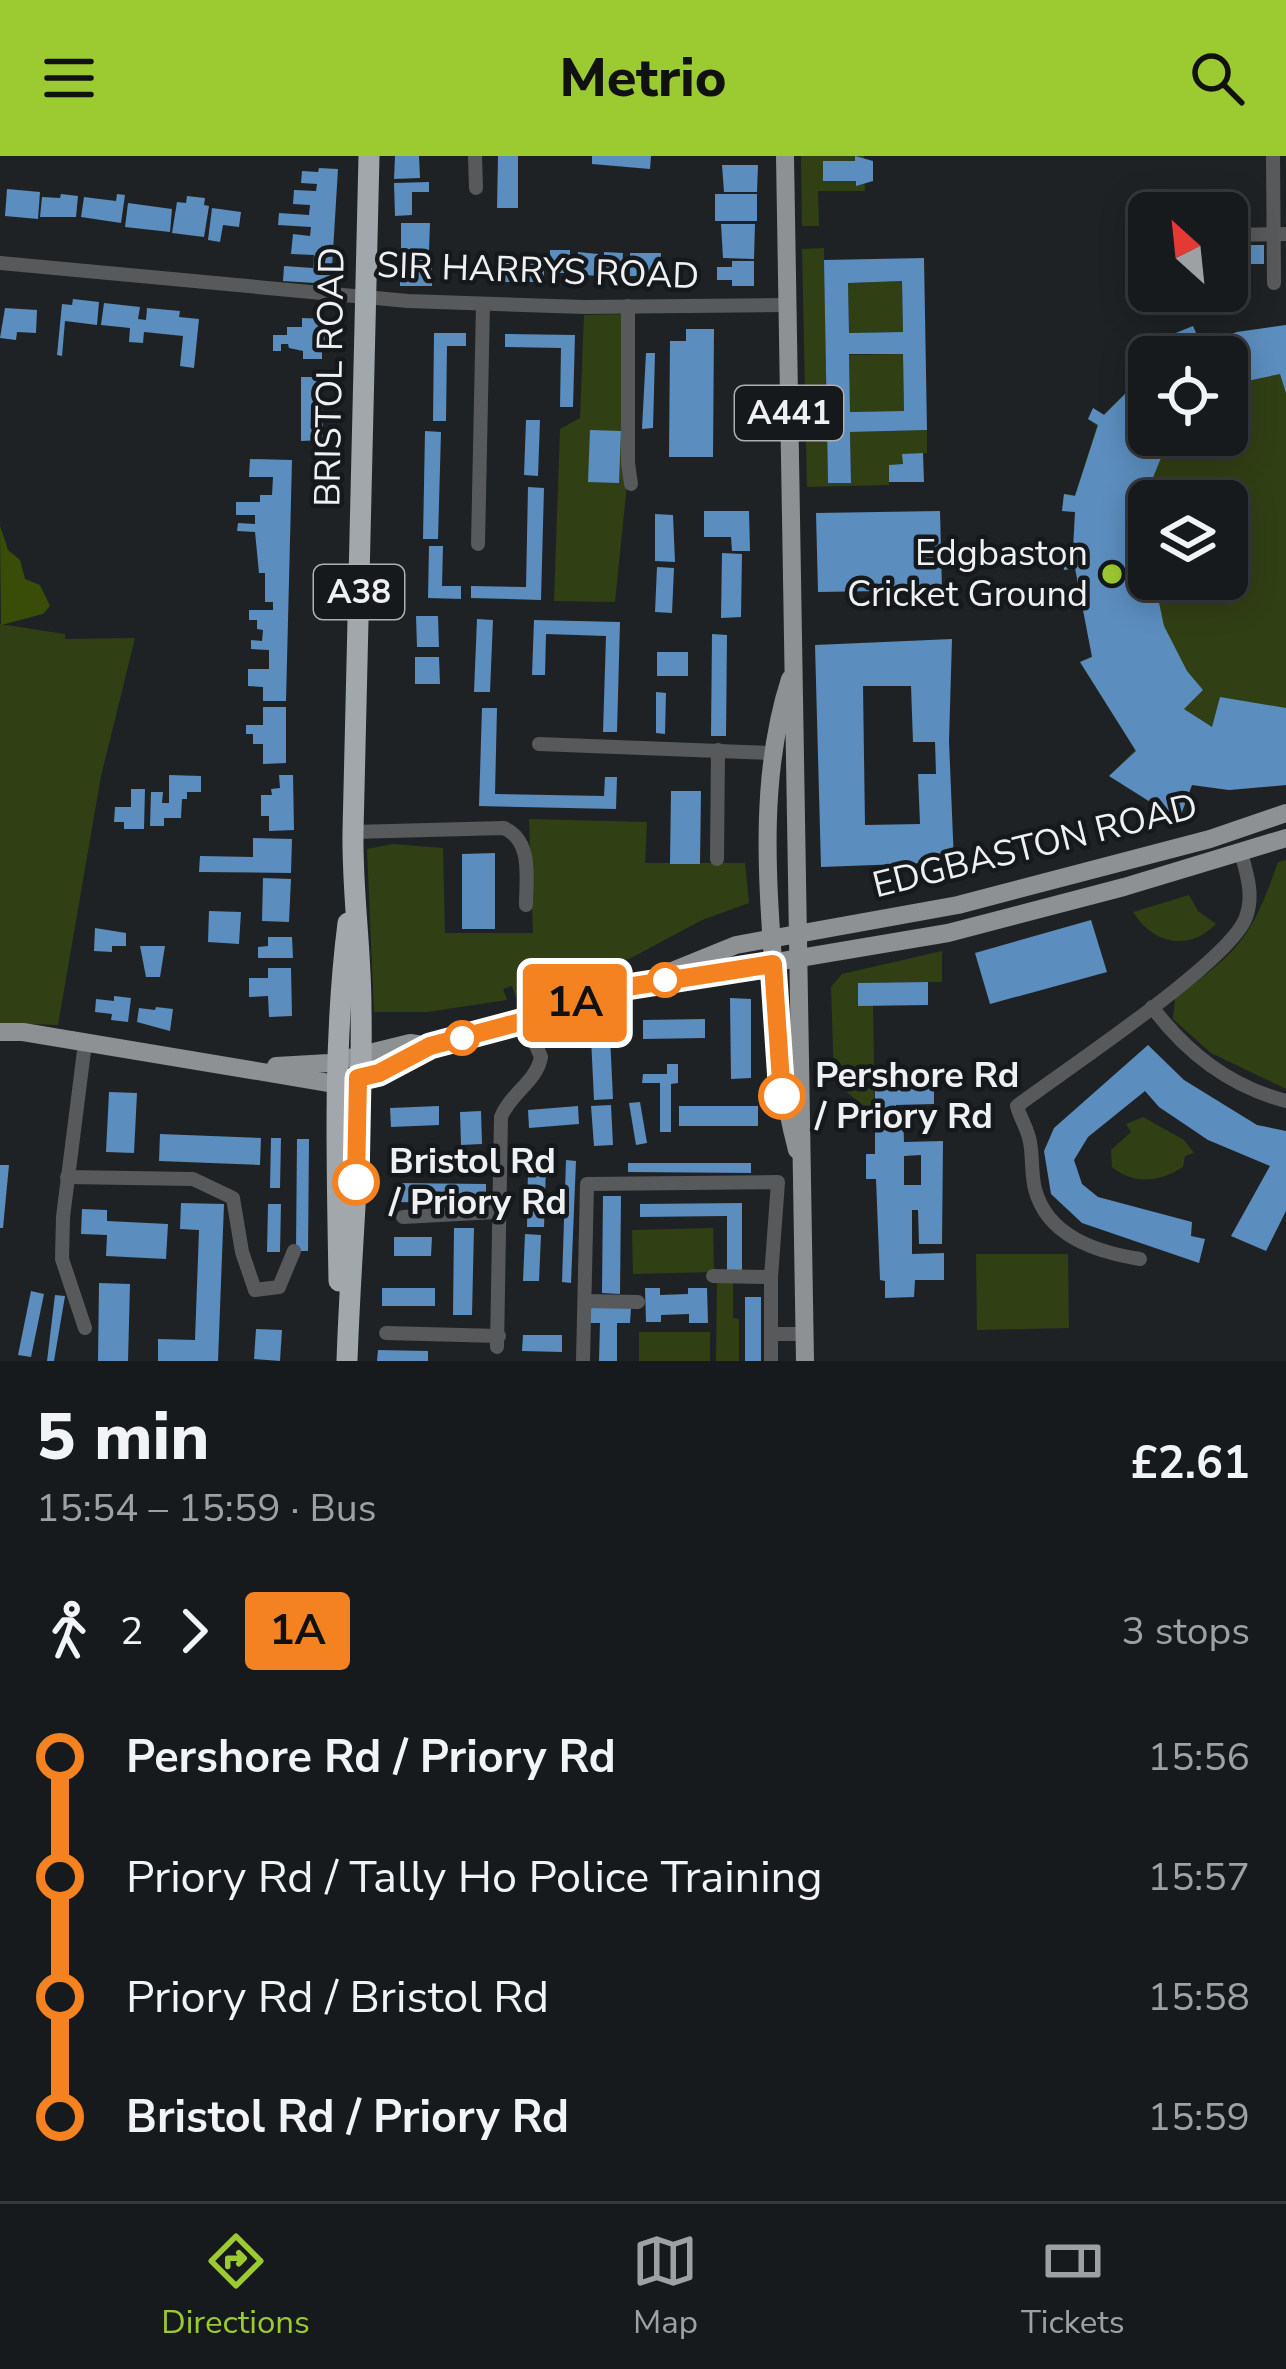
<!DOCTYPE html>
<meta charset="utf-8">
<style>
body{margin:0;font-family:"Nunito Sans",sans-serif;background:#202325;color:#f1f3f6;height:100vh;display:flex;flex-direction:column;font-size:45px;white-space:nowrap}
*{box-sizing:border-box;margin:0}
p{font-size:39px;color:#9ea1a3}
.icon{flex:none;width:66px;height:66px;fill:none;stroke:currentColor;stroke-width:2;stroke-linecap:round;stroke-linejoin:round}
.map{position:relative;height:1205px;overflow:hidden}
.side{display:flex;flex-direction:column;background:#171a1c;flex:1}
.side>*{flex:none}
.badge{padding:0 24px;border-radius:9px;font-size:42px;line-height:78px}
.needle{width:78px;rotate:333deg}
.tools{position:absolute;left:1128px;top:36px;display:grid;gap:24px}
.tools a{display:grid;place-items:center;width:120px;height:120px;border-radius:18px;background:#171a1c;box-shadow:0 6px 30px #0003,0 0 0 3px #36383b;font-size:60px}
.map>.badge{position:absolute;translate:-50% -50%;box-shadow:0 0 0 6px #fff}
.legs{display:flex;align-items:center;gap:18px;height:132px;padding:0 36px;font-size:39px}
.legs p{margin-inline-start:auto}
.overview{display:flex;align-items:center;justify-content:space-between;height:204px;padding:0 36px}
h1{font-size:66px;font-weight:800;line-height:90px}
ul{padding:0 36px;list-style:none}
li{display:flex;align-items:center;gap:42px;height:120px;font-size:45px}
li i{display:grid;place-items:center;width:18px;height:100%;margin:0 15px;background:currentColor}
li i::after{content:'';width:30px;height:30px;margin:-15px;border:9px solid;border-radius:50%;background:#171a1c}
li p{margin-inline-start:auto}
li:first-child i{background:linear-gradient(#0000 50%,currentColor 0)}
li:last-child i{background:linear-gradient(currentColor 50%,#0000 0)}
header{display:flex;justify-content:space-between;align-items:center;height:156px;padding:0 36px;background:#9cca31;color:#111;font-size:54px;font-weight:800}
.dock{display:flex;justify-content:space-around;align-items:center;height:168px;border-top:3px solid #36383b;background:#171a1c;font-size:33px;color:#9ea1a3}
.dock a{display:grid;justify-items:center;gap:6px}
.dock .selected{color:#9cca31}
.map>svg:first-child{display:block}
.green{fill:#313f15;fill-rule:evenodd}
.water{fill:#394d09}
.building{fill:#5b8dbe;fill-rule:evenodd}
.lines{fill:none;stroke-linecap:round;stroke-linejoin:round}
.minor{stroke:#58595b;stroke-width:14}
.major{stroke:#8d9194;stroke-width:18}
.highway{stroke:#a2a7ab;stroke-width:21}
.line-1-casing{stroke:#fff;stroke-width:27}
.line-1{stroke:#f58220;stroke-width:18}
.poi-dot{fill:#9cca31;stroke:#16191c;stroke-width:4.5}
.stop-1-dot{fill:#fff;stroke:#f58220;stroke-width:6}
.labels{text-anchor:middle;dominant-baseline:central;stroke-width:9;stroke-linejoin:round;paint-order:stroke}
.shield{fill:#16191c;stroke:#adb0b2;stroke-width:3}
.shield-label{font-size:33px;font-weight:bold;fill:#eef0f2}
.street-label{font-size:36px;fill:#eef0f2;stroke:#16191c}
.poi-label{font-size:36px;fill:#eef0f2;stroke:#16191c;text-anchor:end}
.stop-label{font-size:36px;font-weight:bold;fill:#eef0f2;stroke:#16191c;text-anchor:start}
</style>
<header><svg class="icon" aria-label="menu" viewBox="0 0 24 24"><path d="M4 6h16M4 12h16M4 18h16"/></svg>Metrio<svg class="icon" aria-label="search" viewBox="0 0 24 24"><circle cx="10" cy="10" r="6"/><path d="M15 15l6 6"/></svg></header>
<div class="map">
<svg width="1286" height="1205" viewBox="0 0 1286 1205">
<rect width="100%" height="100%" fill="#1f2225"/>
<g class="green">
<polygon points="801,0 864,0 865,35 818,35 819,70 802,70"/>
<polygon points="824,92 828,326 851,326 850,276 927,274 927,297 903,298 903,308 889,309 889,329 807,331 802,93"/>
<polygon points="902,125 903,176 849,177 848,127"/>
<polygon points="628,158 627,328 615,446 554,445 560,273 580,262 584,159"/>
<path d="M1286,169V629L1229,634L1192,629L1179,664L1109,620L1135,594L1080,506L1092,500L1075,413L1064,414L1063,397L1073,394L1075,356L1062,355L1064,338L1075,339L1097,270L1088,263L1093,252L1104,258L1149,214V279H1227V201H1161L1156,185L1193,170L1201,189L1237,176ZM1149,345H1227V423H1149Z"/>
<polygon points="903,198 904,255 850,256 849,199"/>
<polygon points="0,468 65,478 65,483 135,482 101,620 58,869 0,867"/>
<polygon points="529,663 647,666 645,707 745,707 749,747 702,764 631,802 516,841 512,830 503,833 507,844 427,856 374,856 367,693 393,688 443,692 445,777 533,777"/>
<path d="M1286,704V933L1211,897L1173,863L1175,842C1240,794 1251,783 1278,706Z"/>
<path d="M1189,739L1198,755L1216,768C1189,796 1153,788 1133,756Z"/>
<polygon points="942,795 942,826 858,827 873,849 875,960 834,925 831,831 842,818"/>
<path d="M1143,961L1184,984L1194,997L1185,1000L1183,1011C1160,1026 1134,1029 1112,1011L1111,994L1131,976L1126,968Z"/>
<polygon points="713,1072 714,1116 633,1118 632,1074"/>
<polygon points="976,1098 1068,1098 1069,1172 977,1174"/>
<polygon points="717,1126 733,1126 733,1162 739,1163 739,1205 716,1205"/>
<rect x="639" y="1176" width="71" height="29"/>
</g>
<polygon class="water" points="0,370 8,394 20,404 25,423 40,429 50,450 43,458 1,469"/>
<g class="building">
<polygon points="395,0 419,0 420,22 394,23"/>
<polygon points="498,0 518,0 518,52 497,52"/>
<polygon points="592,0 651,0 650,13 592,8"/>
<polygon points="855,0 873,5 873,25 856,30 856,25 823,25 823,5 855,5"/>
<polygon points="722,9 758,9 757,36 724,36"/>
<polygon points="319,12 338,13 331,128 283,125 284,110 313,112 314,99 291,98 293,78 310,80 311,71 278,69 279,57 309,59 310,49 293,48 294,34 316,35 317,28 301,27 302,15 318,16"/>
<polygon points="429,26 429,36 412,36 412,59 395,60 394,27"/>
<polygon points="7,33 40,36 38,63 5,60"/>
<polygon points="61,38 78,40 76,61 40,61 42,41 60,42"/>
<polygon points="117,38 125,39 121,67 81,61 84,41 116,45"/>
<rect x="715" y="38" width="42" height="27"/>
<polygon points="187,40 205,42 204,49 209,50 204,81 172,77 177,46 186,47"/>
<polygon points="128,47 172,53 170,76 125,71"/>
<polygon points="212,52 241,56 239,71 223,69 220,86 208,84"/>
<polygon points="401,67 430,67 429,94 401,94"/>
<polygon points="721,68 755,68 754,103 723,102"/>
<rect x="1227" y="89" width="37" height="19"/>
<rect x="550" y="94" width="20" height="23"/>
<polygon points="578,96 598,98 596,120 576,118"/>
<polygon points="604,96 623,97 622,117 604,117"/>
<polygon points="630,97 661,97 660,120 630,120"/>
<path d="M924,102L927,274L850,276L851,327H828L824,104ZM902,125L903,176L849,177L848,127ZM849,198H903L904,255L850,256Z"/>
<rect x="400" y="103" width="32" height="27"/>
<rect x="496" y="105" width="48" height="21"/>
<polygon points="732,105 754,105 754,130 732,130 732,124 717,124 717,111 732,111"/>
<polygon points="73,143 99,146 97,169 65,165 62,200 57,199 62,148 72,149"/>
<polygon points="104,147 140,151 138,163 146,164 147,152 180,155 179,161 199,163 194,212 180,210 183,180 144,176 143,187 129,186 130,172 101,169"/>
<polygon points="5,152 37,154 36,177 17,176 16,184 0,182"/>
<polygon points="302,162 329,163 328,195 322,195 322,203 303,203 303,195 289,192 288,188 281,188 281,195 273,195 273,179 287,179 287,171 302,171"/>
<polygon points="1286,169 1286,237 1280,218 1247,225 1249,249 1227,255 1227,201 1161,201 1156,185 1193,170 1201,189 1237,176"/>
<polygon points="686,173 714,173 713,301 669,301 670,185 686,185"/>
<polygon points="434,177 466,177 466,190 447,190 446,265 433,265"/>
<polygon points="505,178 575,179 573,251 560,251 561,192 505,191"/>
<polygon points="646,197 655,197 653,272 642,273"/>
<polygon points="1149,214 1149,279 1178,279 1165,292 1152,324 1144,354 1144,404 1149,405 1149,423 1154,423 1164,470 1187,515 1203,534 1184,553 1212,571 1220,541 1286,552 1286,629 1229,634 1192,629 1179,664 1109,620 1136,595 1080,506 1092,501 1075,412 1064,414 1063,397 1073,394 1075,356 1062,355 1064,338 1075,340 1098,269 1088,263 1093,252 1104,259"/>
<polygon points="301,221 322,221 323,284 301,285"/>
<polygon points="526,264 540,264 538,320 524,319"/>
<polygon points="590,274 621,275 619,327 588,326"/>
<polygon points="425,275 441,276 438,383 423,383"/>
<polygon points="923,297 924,326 889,326 889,309 903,308 902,298"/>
<polygon points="250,303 292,304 286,545 263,545 263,531 248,530 248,513 269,513 269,494 251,493 251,484 262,485 263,474 257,473 257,464 249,464 249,454 273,454 273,446 265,446 265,417 259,417 255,376 237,375 238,367 255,368 255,359 236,359 236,346 260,346 260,339 272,339 273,321 249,321"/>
<polygon points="528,331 544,332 541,444 471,442 471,430 526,431"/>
<polygon points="704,355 749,355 750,395 732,395 731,381 704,381"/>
<polygon points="940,355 942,434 818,436 816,357"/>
<polygon points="655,358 673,359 675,406 655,405"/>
<polygon points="429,390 443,390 442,430 461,430 461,443 428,442"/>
<polygon points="722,397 742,398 741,461 721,462"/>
<polygon points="657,411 674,412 672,457 655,456"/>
<polygon points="416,460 438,460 439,491 417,491"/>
<polygon points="477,463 493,464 490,536 474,536"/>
<polygon points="534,464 620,466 617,576 603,576 606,480 546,478 545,519 532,519"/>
<polygon points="712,478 727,479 726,580 711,580"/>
<path d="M952,483L949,585L954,706L821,711L815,489ZM863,530H911L913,586H935L936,618H918L920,668L865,669Z"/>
<rect x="657" y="496" width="31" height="24"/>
<polygon points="415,501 439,501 440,528 415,528"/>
<polygon points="656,536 666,537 665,578 656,577"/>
<polygon points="263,551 286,551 286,607 263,608 263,588 253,588 253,578 246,578 246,569 263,569"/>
<polygon points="482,552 497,552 495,638 604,640 605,621 617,621 616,653 479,650"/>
<polygon points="169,619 201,620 201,636 187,636 187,643 182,643 181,662 164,662 164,670 150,670 151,636 163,636 162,647 169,647"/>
<polygon points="279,619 293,619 294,674 269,675 269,660 261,660 261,639 272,639 271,633 280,632"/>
<polygon points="131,633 145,633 144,673 124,673 124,666 114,666 115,651 131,651"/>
<polygon points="671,635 701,635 700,708 670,708"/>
<polygon points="253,682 292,683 291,717 199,716 200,700 253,701"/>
<polygon points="495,697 495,773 462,773 462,698"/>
<polygon points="263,722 291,723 289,766 262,765"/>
<polygon points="209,755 241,756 239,788 208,786"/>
<polygon points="1091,764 1107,816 990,848 975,797"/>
<polygon points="95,772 126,777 126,790 112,790 112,796 94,795"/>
<polygon points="268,781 292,781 293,802 258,802 258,791 268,790"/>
<polygon points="140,790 165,790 160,821 146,821"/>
<polygon points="268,812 291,812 292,860 269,861 268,840 249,841 249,822 268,822"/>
<polygon points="928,826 928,849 858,850 858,827"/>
<polygon points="114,840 131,842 128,866 111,864 112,858 95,856 96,843 114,845"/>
<polygon points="730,842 751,843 751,922 731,923"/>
<polygon points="156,851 173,853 170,875 137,866 139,852 155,854"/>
<polygon points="705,863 705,882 643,883 643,864"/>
<polygon points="610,880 613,943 594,944 591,882"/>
<polygon points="1148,889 1184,924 1257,969 1286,975 1286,1055 1266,1095 1231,1080 1270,1010 1208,984 1159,951 1145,935 1088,981 1074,1004 1082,1028 1098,1041 1192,1066 1191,1080 1205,1083 1199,1107 1082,1067 1051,1038 1044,995 1054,972"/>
<polygon points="667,908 678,908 678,927 671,928 671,976 660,976 660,927 642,927 643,918 667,918"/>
<path d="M875,932H934V948L896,949V954L903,955L904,986L943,985L942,1088H919L918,1054H912V1098L944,1097V1124H915L914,1141L885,1142V1125L880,1124L876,1023H866V998H875ZM921,999V1029H904V1000Z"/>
<polygon points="109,936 137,937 134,997 106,996"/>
<polygon points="640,946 647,987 636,989 629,947"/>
<polygon points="611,949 613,989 594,990 591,950"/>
<polygon points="439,950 439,969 391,971 390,952"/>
<polygon points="578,950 579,968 529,972 528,954"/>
<rect x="679" y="950" width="79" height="20"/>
<polygon points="481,955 482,988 461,989 460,956"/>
<polygon points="160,978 261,982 260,1009 159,1005"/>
<polygon points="271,982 281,982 280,1032 270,1032"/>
<polygon points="297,983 309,983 308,1095 296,1095"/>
<polygon points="566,1004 576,1005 571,1127 562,1126"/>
<polygon points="628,1007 751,1007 751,1017 628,1016"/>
<polygon points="0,1009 9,1009 3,1072 0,1072"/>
<polygon points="528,1011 546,1012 544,1071 527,1071"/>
<polygon points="397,1027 486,1028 486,1048 396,1046"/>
<polygon points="603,1040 621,1040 620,1138 602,1137"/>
<polygon points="181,1047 224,1048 218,1205 158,1205 158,1183 195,1184 199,1074 180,1073"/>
<polygon points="742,1047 742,1118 727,1118 727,1060 640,1061 640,1048"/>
<polygon points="268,1048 281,1048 280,1096 267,1096"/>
<polygon points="82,1053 107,1054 107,1065 168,1068 166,1103 106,1100 107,1079 81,1078"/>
<polygon points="454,1072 474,1072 472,1159 453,1159"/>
<polygon points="525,1078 541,1079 539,1125 523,1125"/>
<polygon points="394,1081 432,1081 431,1100 394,1100"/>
<polygon points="99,1127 130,1128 128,1205 98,1205"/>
<rect x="382" y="1132" width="53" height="18"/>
<polygon points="645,1132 660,1132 660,1139 688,1138 688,1132 707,1132 708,1167 689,1167 689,1158 661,1159 661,1166 646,1166"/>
<polygon points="31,1135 44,1138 31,1201 18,1199"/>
<polygon points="55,1139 65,1140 54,1205 47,1205"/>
<rect x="745" y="1141" width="16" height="64"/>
<polygon points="590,1152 631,1152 630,1167 617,1167 617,1205 599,1205 600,1167 590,1167"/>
<polygon points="256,1173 282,1174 280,1205 254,1203"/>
<polygon points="523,1179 562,1179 562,1196 522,1195"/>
<polygon points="378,1194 428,1195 428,1205 377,1205"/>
</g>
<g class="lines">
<g class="minor">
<polyline points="475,0 476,32"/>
<polyline points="1273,0 1274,127"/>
<polyline points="1227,79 1286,78"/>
<polyline points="0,107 408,145 584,151 788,149"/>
<polyline points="628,150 628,307 631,328"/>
<polyline points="478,388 483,148"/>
<polyline points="539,588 771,597"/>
<path d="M353,676L504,672C533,685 526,722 526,749"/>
<polyline points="717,703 718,594"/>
<path d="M1152,851C1187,897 1229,930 1286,945"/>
<polyline points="85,887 63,1061 62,1103 85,1172"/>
<polyline points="67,1021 193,1023 233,1042 242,1096 255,1134 279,1131 294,1095"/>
<polyline points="403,1061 496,1056"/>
<path d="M1140,1103C1096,1096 1047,1080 1035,1033C1031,1018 1033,1001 1030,986C1028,973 1020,962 1017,950C1063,915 1231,805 1246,761C1254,739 1247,718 1241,697"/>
<polyline points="713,1120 771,1121"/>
<polyline points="585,1145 638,1146"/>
<polyline points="386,1177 499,1180"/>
<polyline points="771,1178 804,1178"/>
<path d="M497,1191L501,961C510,938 537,925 541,901L525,864"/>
<polyline points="583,1205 587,1028 778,1026 771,1121 771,1205"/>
</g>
<g class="major">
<polyline points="785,0 805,1205"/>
<path d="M790,523C759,620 767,720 774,819C778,885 780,929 797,994"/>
<polyline points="672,815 736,789 958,749 1210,683 1286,657"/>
<polyline points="0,876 23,876 329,927 379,917 430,890 535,862 627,831 948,777 1124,731 1286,682"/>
<polyline points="276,910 329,907 410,887 430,890"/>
</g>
<g class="highway">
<path d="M339,1125C337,1007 333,885 348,767"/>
<path d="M347,1205C351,1087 363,970 361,852C361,793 352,735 353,676L369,0"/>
</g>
</g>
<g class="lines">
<g class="line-1-casing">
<polyline id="line-1" points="356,1026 358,922 379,917 430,890 535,862 627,831 773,808 782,940"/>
</g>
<use href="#line-1" class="line-1"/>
</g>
<circle class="poi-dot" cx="1112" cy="418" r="12"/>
<g class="stop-1-dot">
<circle cx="665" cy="824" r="15"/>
<circle cx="462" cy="882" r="15"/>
<circle cx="782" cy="940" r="21"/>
<circle cx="356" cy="1026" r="21"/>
</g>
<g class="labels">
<g class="shield">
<rect x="735" y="230" width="108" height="54" rx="9"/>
<rect x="314" y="409" width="90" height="54" rx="9"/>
</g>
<g class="shield-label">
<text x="789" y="257">A441</text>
<text x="359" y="436">A38</text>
</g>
<g class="street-label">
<text transform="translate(538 115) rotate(2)">SIR HARRYS ROAD</text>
<text transform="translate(330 221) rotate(-89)">BRISTOL ROAD</text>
<text transform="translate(1035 690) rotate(-14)">EDGBASTON ROAD</text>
</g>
<g class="poi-label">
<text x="1088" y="397">Edgbaston<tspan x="1088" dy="41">Cricket Ground</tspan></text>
</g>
<g class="stop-label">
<text x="815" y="919">Pershore Rd<tspan x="815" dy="41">/ Priory Rd</tspan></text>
<text x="389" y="1005">Bristol Rd<tspan x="389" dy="41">/ Priory Rd</tspan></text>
</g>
</g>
</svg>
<div class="tools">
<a><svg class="needle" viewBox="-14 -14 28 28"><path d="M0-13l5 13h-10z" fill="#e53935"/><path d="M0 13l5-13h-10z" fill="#9ea1a3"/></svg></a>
<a><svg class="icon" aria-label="locate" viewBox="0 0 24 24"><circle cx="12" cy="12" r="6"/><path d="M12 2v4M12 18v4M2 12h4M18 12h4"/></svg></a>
<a><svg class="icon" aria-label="layers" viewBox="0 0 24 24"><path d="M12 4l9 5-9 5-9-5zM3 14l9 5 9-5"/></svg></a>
</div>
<b class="badge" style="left:575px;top:847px;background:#f58220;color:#111">1A</b>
</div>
<section class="side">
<div class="overview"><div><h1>5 min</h1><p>15:54 – 15:59 · Bus</p></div><b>£2.61</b></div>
<div class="legs"><svg class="icon" aria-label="walk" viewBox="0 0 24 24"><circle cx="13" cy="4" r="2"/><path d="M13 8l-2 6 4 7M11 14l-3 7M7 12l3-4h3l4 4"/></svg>2<svg class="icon" aria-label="forward" viewBox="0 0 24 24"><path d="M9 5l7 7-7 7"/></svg><b class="badge" style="background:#f58220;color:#111">1A</b><p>3 stops</p></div>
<ul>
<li><i style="color:#f58220"></i><b>Pershore Rd / Priory Rd</b><p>15:56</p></li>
<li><i style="color:#f58220"></i><span>Priory Rd / Tally Ho Police Training</span><p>15:57</p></li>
<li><i style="color:#f58220"></i><span>Priory Rd / Bristol Rd</span><p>15:58</p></li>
<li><i style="color:#f58220"></i><b>Bristol Rd / Priory Rd</b><p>15:59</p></li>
</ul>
</section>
<nav class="dock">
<a class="selected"><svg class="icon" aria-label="directions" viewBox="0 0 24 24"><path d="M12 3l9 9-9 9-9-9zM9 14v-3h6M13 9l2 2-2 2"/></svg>Directions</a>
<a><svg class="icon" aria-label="map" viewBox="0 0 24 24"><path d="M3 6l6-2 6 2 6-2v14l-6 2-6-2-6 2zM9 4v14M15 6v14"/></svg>Map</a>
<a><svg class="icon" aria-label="tickets" viewBox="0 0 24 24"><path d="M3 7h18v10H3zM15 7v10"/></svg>Tickets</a>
</nav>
